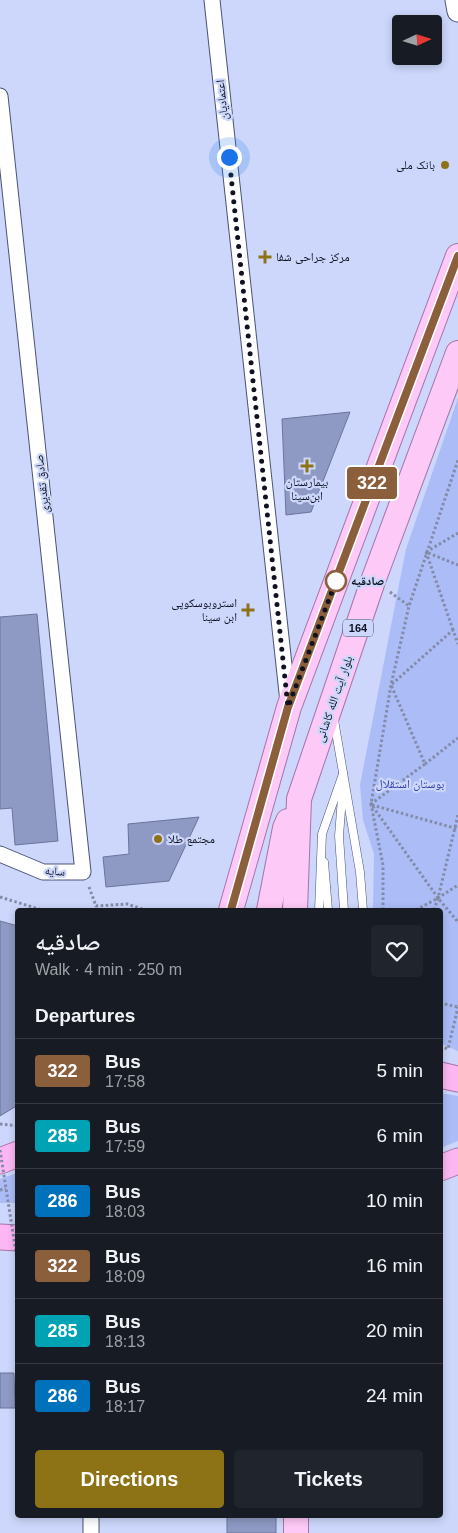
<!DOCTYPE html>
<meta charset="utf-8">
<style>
body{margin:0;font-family:Arial,"Noto Naskh Arabic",sans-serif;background:#20242c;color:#f1f3f6;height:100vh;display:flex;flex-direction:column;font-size:19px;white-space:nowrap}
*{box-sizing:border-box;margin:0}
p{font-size:16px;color:#9ea1a6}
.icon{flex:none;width:28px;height:28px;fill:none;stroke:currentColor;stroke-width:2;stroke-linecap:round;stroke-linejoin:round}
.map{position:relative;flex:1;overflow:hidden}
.details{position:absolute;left:15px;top:908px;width:428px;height:610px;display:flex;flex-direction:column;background:#171b24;border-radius:5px;box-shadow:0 2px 8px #0003}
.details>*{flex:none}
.badge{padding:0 10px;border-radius:4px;font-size:18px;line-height:32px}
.needle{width:32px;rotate:86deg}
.controls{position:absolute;left:392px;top:15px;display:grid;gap:10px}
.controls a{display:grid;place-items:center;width:50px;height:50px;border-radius:5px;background:#171b24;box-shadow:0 2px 8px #0003;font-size:25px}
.you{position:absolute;width:25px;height:25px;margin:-12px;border:4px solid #fff;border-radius:50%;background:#1a73e8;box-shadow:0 0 0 8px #1a73e833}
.map>.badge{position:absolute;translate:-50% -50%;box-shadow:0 0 0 2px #fff}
h2{padding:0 20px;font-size:19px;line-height:45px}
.round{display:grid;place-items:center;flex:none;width:52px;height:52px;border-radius:5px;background:#20242c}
.head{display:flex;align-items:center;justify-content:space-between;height:85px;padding:0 20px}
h1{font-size:24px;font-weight:600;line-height:38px}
.cta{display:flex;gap:10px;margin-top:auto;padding:10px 20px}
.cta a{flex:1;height:58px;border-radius:5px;background:#8d7316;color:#fff;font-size:20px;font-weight:600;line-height:58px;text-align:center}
.cta a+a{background:#20242c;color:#f1f3f6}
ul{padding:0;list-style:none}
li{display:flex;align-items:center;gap:15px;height:65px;padding:0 20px;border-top:1px solid #363941}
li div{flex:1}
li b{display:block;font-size:19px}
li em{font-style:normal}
li .badge{min-width:55px;font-weight:700;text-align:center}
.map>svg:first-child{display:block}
.green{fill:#abbcf7}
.building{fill:#8e9ac4;stroke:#6a759d}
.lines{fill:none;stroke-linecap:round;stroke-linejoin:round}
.service-casing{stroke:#495379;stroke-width:9}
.minor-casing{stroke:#495379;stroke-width:17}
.secondary-casing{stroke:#495379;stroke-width:23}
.primary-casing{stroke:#a872a8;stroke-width:26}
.trunk-casing{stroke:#a872a8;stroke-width:27}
.path{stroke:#838ba7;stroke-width:3;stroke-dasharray:2.5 2.5;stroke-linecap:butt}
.service{stroke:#fff;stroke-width:8}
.minor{stroke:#fff;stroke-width:15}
.secondary{stroke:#fff;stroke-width:21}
.primary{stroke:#fdc9f6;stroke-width:24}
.trunk{stroke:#fcb7f3;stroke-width:25}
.path-bridge{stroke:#838ba7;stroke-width:3;stroke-dasharray:2.5 2.5;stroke-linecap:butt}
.line-casing{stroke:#fff;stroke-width:11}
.line{stroke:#8b5e3c;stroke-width:8}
.walk{stroke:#0e1221;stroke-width:5;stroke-dasharray:0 9}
.poi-dot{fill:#8d7316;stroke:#ccd7fb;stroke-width:2}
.stop-dot{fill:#fff;stroke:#8b5e3c;stroke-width:2.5}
.labels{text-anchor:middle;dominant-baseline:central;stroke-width:4.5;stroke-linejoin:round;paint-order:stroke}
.shield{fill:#ccd7fb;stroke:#474d62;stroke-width:1}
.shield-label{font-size:11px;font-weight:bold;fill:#0e1221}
.street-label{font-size:12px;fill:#0e1221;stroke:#ccd7fb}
.poi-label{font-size:12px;fill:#0e1221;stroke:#ccd7fb;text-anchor:end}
.stop-label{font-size:12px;font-weight:bold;fill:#0e1221;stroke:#ccd7fb;text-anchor:start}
.park-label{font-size:12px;fill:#3240aa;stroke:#ccd7fb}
</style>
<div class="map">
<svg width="458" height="1533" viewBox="0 0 458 1533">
<rect width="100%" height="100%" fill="#ccd7fb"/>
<g class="green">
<polygon points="458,398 458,1051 440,1043 440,910 373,910 374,854 363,820 360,785 406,549"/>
<polygon points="440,1093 458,1096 458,1141 440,1148"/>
<polygon points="17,1173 17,1203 0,1203 0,1179"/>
</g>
<g class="building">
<polygon points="350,412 311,512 286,515 282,419"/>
<polygon points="37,614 58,841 15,845 12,808 0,809 0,617"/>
<polygon points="199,817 169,881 106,887 103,857 129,854 128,824"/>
<polygon points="0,921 18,926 18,1105 0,1116"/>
<polygon points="0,1373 14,1373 15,1408 0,1408"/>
<rect x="227" y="1515" width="49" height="18"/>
</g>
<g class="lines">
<g class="service-casing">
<g id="service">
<polyline points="334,720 360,872 363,910"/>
<polyline points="343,785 339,836 344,910"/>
<polyline points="324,862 328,910"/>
<polyline points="319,910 322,834 343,774"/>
</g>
</g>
<g class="minor-casing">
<g id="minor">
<polyline points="212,0 288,702"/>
<polyline points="0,96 83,872 43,872 0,854"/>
<polyline points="91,1515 91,1533"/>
</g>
</g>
<g class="secondary-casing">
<polyline id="secondary" points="456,0 458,11"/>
</g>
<g class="primary-casing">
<g id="primary">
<polyline points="231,910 289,707 458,256"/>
<polyline points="269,910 285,828 288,821"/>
<polyline points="295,910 299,799 373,581 458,353"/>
<polyline points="296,1515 296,1533"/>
</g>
</g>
<g class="trunk-casing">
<g id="trunk">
<polyline points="440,1075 458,1079"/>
<polyline points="0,1161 18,1154"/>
<polyline points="440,1168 458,1161"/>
<polyline points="0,1237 18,1238"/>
</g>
</g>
<g class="path">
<polyline points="426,552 458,533"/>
<polyline points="390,592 409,606"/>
<polyline points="453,630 426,552 458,565"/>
<polyline points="425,764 458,738"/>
<polyline points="372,805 458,829"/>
<polyline points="458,815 438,898 458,885"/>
<polyline points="89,887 96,906 127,904 145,910"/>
<polyline points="0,897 42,910"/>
<polyline points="383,910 383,865 371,804 391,685 409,606 458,460"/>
<polyline points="416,910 438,898 371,804 425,764 391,685 453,630 458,644"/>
<polyline points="434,910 438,898 458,922"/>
<polyline points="440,1003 458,1007"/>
<polyline points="440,1046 448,1049 458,1007"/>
<polyline points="0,1124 18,1126"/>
<polyline points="0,1190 6,1189"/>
</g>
<use href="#service" class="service"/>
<use href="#minor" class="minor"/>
<use href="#secondary" class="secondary"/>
<use href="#primary" class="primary"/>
<use href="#trunk" class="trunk"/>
<polyline class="path-bridge" points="0,1150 18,1265"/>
</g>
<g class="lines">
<g class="line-casing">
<polyline id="line" points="231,910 288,707 458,256"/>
</g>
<use href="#line" class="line"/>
<polyline class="walk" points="229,157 288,707 336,581"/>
</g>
<g class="poi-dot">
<circle cx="445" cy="165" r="5"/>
<path d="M262.5 249.5h5v5h5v5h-5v5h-5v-5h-5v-5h5z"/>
<path d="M304.5 458.5h5v5h5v5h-5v5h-5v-5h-5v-5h5z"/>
<path d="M245.5 602.5h5v5h5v5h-5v5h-5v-5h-5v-5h5z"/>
<circle cx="158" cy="839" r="5"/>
</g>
<circle class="stop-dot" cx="336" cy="581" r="10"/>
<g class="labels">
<rect class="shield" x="343" y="619.5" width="30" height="17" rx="4"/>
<g class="shield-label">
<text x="358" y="628">164</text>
</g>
<g class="street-label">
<text transform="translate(222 100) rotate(-96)">اعتمادیان</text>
<text transform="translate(42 484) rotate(-96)">صادق تقدیری</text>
<text transform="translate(334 699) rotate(-71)">بلوار آیت الله کاشانی</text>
<text transform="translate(55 871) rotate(4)">سایه</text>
</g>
<g class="poi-label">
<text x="435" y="165">بانک ملی</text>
<text x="276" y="257" text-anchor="start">مرکز جراحی شفا</text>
<text x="307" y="482" text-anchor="middle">بیمارستان<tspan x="307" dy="14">ابن‌سینا</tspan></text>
<text x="237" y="603">استروبوسکوپی<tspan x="237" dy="14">ابن سینا</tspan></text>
<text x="168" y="839" text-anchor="start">مجتمع طلا</text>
</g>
<g class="stop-label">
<text x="351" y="581">صادقیه</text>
</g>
<g class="park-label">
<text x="410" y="784">بوستان استقلال</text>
</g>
</g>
</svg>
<div class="controls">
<a><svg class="needle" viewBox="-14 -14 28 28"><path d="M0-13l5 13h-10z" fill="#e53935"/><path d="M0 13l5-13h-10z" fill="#9ea1a6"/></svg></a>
</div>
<div class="you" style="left:229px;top:157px"></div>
<b class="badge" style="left:372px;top:483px;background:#8b5e3c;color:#fff">322</b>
<section class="details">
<div class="head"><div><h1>صادقیه</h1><p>Walk · 4 min · 250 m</p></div><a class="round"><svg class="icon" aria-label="heart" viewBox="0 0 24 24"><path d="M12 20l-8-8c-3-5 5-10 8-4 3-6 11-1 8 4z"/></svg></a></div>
<h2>Departures</h2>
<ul>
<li><span class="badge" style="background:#8b5e3c;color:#fff">322</span><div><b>Bus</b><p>17:58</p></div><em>5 min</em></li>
<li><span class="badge" style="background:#00a3b4;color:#fff">285</span><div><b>Bus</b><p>17:59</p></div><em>6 min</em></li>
<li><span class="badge" style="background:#0072bc;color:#fff">286</span><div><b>Bus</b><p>18:03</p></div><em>10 min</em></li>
<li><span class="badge" style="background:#8b5e3c;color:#fff">322</span><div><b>Bus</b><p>18:09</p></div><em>16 min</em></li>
<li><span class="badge" style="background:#00a3b4;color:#fff">285</span><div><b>Bus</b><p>18:13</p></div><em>20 min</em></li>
<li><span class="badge" style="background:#0072bc;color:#fff">286</span><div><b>Bus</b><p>18:17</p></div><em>24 min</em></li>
</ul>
<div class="cta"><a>Directions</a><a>Tickets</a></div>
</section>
</div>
